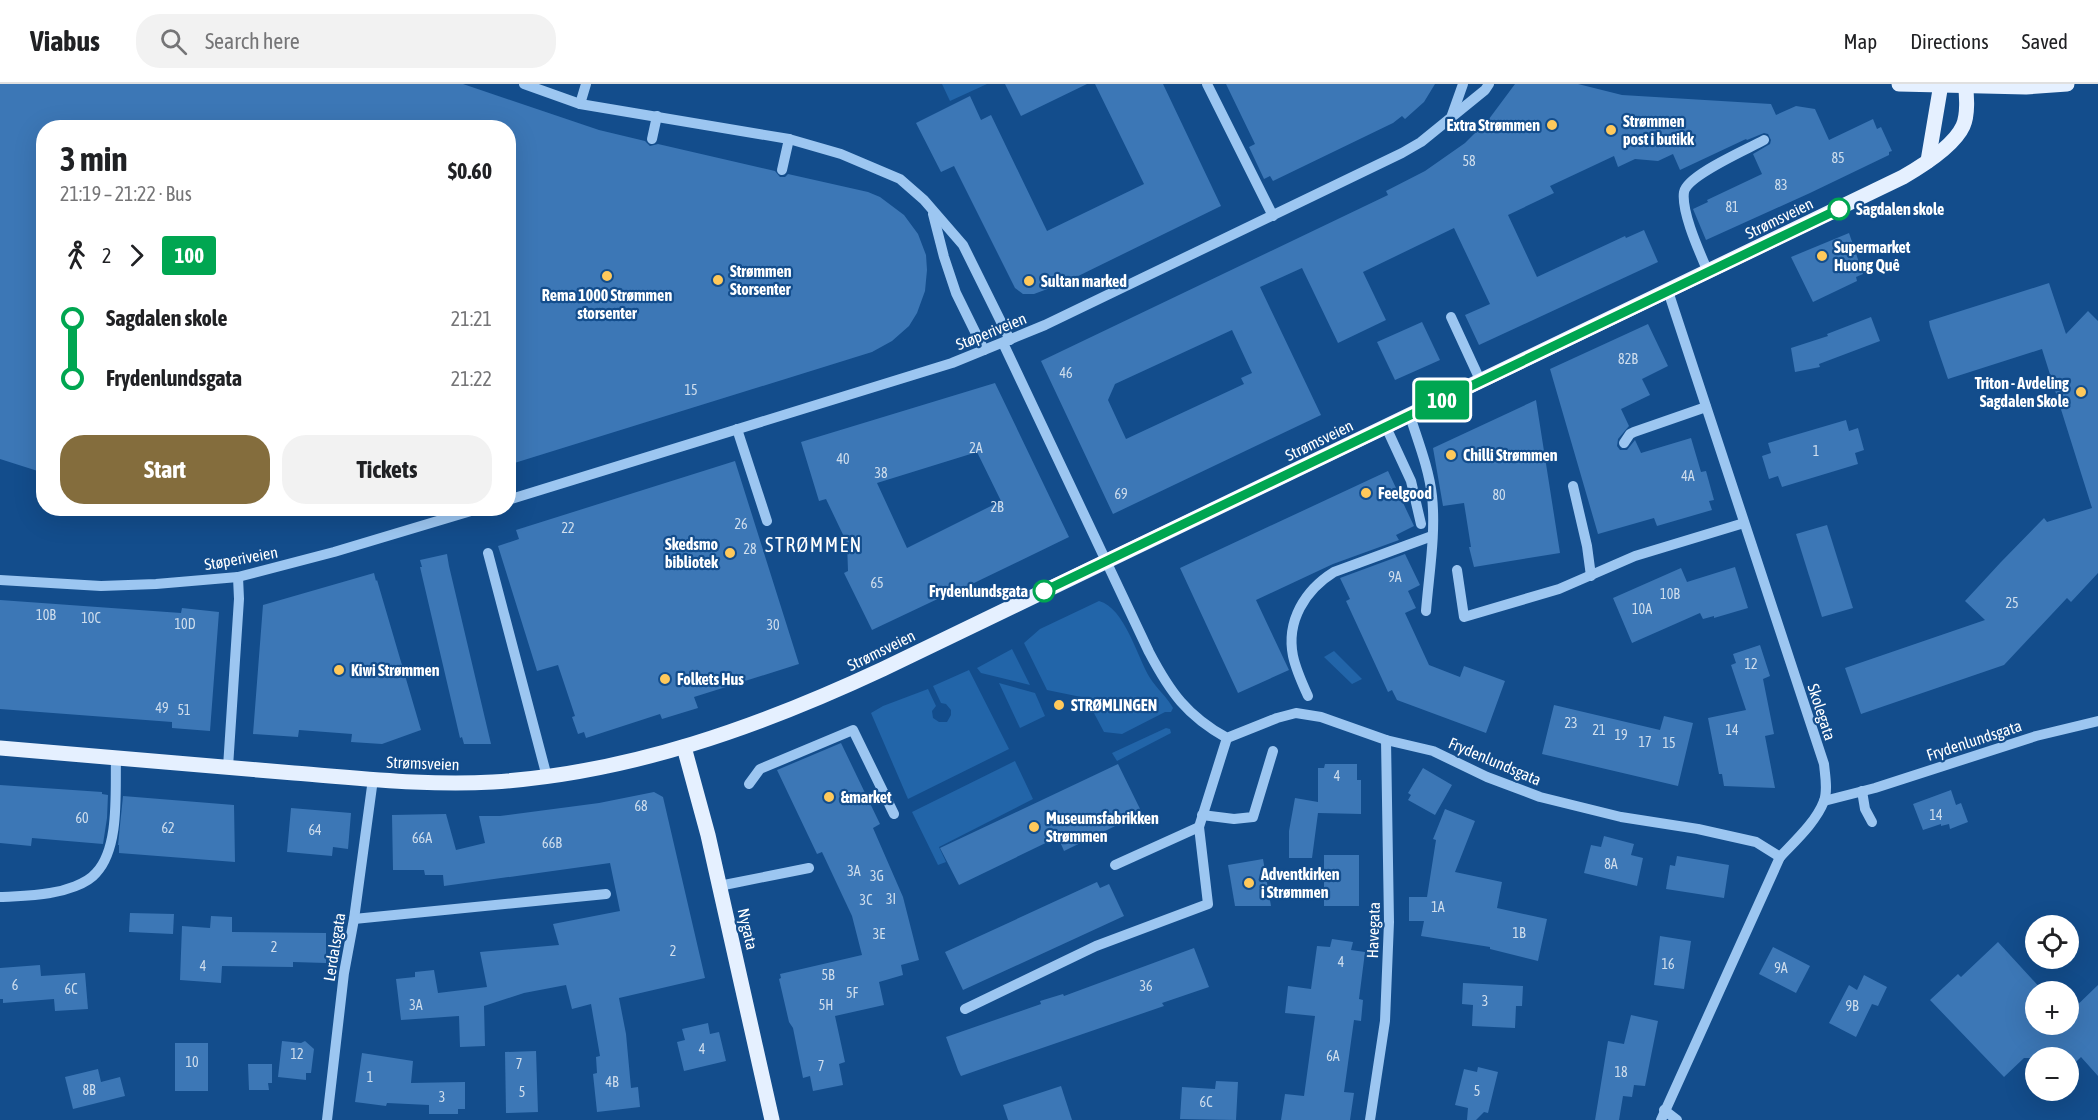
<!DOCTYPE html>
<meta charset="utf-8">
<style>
body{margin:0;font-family:"Asap Condensed",sans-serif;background:#f2f2f2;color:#202124;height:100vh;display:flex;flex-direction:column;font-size:22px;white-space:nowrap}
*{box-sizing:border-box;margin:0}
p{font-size:20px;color:#757577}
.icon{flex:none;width:33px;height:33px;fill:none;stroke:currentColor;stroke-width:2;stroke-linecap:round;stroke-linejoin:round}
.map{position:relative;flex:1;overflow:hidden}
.sheet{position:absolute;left:36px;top:36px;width:480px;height:396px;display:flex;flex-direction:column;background:#fff;border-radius:24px;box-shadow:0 6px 24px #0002}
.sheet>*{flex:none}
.badge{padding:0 12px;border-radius:4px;font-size:21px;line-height:39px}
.buttons{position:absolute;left:2025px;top:831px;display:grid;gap:12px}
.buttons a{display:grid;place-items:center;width:54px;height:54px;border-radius:50%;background:#fff;box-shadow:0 6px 24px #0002;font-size:30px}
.map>.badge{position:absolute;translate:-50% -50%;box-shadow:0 0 0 3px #fff}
.legs{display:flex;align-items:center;gap:9px;height:66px;padding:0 24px;font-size:20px}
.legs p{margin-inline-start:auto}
.head{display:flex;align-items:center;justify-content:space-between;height:102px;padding:0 24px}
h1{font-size:33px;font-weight:700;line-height:45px}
.primary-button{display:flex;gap:12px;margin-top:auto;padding:12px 24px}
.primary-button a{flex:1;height:69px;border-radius:24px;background:#846d3d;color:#fff;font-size:24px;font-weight:700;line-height:69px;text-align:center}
.primary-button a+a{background:#f2f2f2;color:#202124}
ul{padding:0 24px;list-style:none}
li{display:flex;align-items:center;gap:21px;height:60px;font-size:22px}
li i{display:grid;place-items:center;width:9px;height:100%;margin:0 8px;background:currentColor}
li i::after{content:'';width:15px;height:15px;margin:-8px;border:4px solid;border-radius:50%;background:#fff}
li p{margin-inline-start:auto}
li:first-child i{background:linear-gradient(#0000 50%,currentColor 0)}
li:last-child i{background:linear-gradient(currentColor 50%,#0000 0)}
header{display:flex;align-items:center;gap:36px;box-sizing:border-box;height:84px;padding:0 30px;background:#fff;border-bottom:2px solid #e0e0e0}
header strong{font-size:28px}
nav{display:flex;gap:33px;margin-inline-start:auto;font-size:21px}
.search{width:420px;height:54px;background:#f2f2f2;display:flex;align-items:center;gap:15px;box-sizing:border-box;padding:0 21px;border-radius:24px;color:#757577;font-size:22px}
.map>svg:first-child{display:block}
.green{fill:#2265a9}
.building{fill:#3c77b6;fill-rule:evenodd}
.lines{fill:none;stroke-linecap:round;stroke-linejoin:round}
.minor{stroke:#9cc6f1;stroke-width:10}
.major{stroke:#e5f0ff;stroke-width:15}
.line-1-casing{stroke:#fff;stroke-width:14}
.line-1{stroke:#00a651;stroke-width:9}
.poi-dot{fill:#ffc95b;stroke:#134d8c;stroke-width:2}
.stop-1-dot{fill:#fff;stroke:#00a651;stroke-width:3}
.labels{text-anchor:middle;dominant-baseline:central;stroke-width:4.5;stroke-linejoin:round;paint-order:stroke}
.number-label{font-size:14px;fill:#cedded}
.poi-label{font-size:16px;font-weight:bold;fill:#fff;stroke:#134d8c;text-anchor:start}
.stop-label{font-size:16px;font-weight:bold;fill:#fff;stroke:#134d8c;text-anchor:start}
.street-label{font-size:16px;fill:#fff;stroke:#134d8c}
.quarter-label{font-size:20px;letter-spacing:1.5px;fill:#fff;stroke:#134d8c}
</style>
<header>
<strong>Viabus</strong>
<div class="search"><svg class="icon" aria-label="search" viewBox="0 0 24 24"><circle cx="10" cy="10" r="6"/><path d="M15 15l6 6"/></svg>Search here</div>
<nav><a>Map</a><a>Directions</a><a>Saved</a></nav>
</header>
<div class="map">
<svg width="2098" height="1036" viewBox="0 0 2098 1036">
<rect width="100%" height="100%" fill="#134d8c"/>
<g class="green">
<polygon points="942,0 987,0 950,17"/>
<path d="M1099,517C1125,524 1137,573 1150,594C1157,605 1167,613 1173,624L1171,628H1165L1122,650L1104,648L1086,614L1047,606L1024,559L1040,545Z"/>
<polygon points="1012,565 1030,601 981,589 977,584"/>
<polygon points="1334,567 1362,595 1352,600 1324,573"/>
<polygon points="969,586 1009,665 908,715 871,629 883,622 928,605 936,622 932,627 933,634 939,638 947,638 951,631 951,626 946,620 941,619 933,602"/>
<polygon points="999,599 1035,609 1045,632 1020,644"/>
<polygon points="1166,644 1170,645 1171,649 1117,677 1112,669"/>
<polygon points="1015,677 1033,715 939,763 946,778 938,781 912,728"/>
</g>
<g class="building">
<polygon points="0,0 463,0 599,46 645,57 650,62 658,60 775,87 780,93 785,93 788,90 868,108 880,113 904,131 918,150 926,171 927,186 925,207 917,229 909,242 892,257 872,268 508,381 508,44 44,44 44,389 0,375"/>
<polygon points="1005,0 1087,0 1021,32"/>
<polygon points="1095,0 1163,0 1221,122 1066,198 1034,210 1023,210 1015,204 954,82 941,88 916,39 970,12 981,36 991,31 1047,147 1144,100"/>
<polygon points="1226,0 1435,0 1424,18 1405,35 1402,32 1393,39 1273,97 1270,92 1264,95 1249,63 1255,60"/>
<path d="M1515,0H1578L1622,11L1771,20L1776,31L1796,22L1815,25L1829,56L1873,35L1877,45L1881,43L1892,67L1889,68V71L1810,109L1706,156L1693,125L1708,118L1707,116L1762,90L1753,70L1770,60L1771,56L1768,50L1764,49L1747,56L1746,55L1680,86L1673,70L1658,77L1635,75L1618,83L1614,72L1550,102L1554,109L1508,131L1537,193L1625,152L1626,154L1644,146L1658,178L1479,261L1465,231L1490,220L1454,144L1363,188L1386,236L1338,259L1302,184L1260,203L1321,331L1113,430L1041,277L1388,111L1386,107L1425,87L1465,59L1489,35ZM1232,246L1252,289L1241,294L1244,300L1126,355L1108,316L1115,300Z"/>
<polygon points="1849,149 1863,190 1856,193 1857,197 1813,218 1791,173"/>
<polygon points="2049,199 2066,250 2088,227 2098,237 2098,489 2071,518 2067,514 2004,581 1861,630 1845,584 1985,536 1965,517 2001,478 2044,434 2047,438 2092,424 2042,265 1948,295 1930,243 1929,237"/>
<polygon points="1871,233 1880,257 1819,280 1820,283 1795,288 1791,264 1828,252 1827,250"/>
<polygon points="1422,238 1440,276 1395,296 1377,258"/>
<polygon points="1648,240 1668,282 1642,295 1650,311 1621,325 1629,342 1618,355 1617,362 1620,366 1627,366 1635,356 1641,369 1691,354 1701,388 1706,387 1714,416 1709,417 1712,426 1657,442 1654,434 1598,450 1550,285"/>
<path d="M995,299L1069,453L947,512L946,511L872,546L844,489L848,487L847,459L826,415L819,417L801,358ZM977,368L1001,417L907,464L877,399Z"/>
<polygon points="1536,316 1560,469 1474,483 1469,463 1471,463 1464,419 1443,422 1433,364"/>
<polygon points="1846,336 1849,347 1858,344 1864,366 1855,369 1858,380 1782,403 1778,392 1769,395 1762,372 1771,369 1768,359"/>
<polygon points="735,377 799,580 694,613 698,624 662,635 660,630 586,654 584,648 578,650 572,633 575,632 558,581 537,587 498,462 519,455 516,446"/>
<polygon points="1388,387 1414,442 1396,451 1399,456 1333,480 1256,516 1289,586 1238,609 1180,484"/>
<polygon points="1827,441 1853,524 1822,533 1796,450"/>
<polygon points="447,470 449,482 491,660 464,660 462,653 460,654 420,483 422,483 420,476"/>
<polygon points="1405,470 1420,501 1408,507 1416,524 1405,529 1429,581 1460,593 1464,582 1505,597 1486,649 1397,616 1392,606 1388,608 1346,517 1350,515 1340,494"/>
<polygon points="1735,483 1748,524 1714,534 1714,532 1703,535 1700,529 1632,559 1613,514 1681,484 1687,498"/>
<polygon points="374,489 376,497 377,496 421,646 382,660 351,658 352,650 299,646 298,653 253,650 263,521"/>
<polygon points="0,516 181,529 182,524 219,528 210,647 172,644 172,638 0,625"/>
<polygon points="1760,561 1770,592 1763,595 1774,650 1765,652 1775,704 1724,702 1722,690 1719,690 1708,634 1746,626 1731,581 1736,579 1733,570"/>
<polygon points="1554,621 1660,646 1664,632 1693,639 1678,702 1542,670"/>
<polygon points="841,659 880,740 873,744 903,813 919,876 901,881 903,891 879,898 884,921 835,932 845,978 839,980 843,1001 813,1007 810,992 803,994 793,944 789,938 779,895 781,894 780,890 862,871 852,832 822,768 817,770 777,686"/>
<polygon points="1118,680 1142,729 1064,767 1058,753 959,801 940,764"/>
<polygon points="1325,680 1357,680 1357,696 1361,696 1361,730 1318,729 1312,774 1289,774 1289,747 1295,714 1318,718 1318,684 1324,684"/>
<polygon points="1423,684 1452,701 1435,731 1408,716 1411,711 1408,709"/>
<polygon points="0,701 102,708 102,710 108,711 107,734 103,760 32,754 31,762 0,759"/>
<polygon points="1951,706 1956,721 1961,719 1968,738 1950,745 1949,740 1941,742 1941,740 1923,746 1913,720"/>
<polygon points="654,708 663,713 705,894 619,914 626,950 631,1004 638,1003 640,1023 597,1028 593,990 597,989 596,973 600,972 591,920 572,925 566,901 524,909 484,922 485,962 460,963 459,932 401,936 396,895 415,893 415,888 434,886 438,909 487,903 480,868 559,861 553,840 620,827 610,779 444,802 443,791 425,791 424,786 393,786 392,731 446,730 456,766 485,759 479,732 500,732 599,719"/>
<polygon points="123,712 234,721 235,778 119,769 119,761 118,761"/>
<polygon points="291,724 351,729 348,765 333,763 332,772 287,768"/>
<polygon points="1445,725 1475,737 1455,788 1502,798 1497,824 1547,835 1538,877 1490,865 1490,863 1421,852 1424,837 1409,837 1409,813 1427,813 1436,756 1433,755"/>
<polygon points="1604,752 1634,760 1631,771 1643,774 1637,802 1584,789 1591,761 1601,763"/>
<rect x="1324" y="771" width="35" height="51"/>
<polygon points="1677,772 1729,781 1724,814 1666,805 1670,781 1675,782"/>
<polygon points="1263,775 1271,822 1235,822 1228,781"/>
<polygon points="1097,798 1100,804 1109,800 1124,832 963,906 945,868"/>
<polygon points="130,829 174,830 173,850 129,848"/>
<polygon points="211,832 232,833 232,848 326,849 326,879 293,878 293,883 222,882 221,899 180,896 182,842 210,844"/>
<polygon points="1660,852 1691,857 1684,905 1654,901"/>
<polygon points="1332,855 1353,858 1351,866 1365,868 1359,915 1363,916 1361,937 1354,936 1344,1008 1354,1009 1350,1036 1281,1036 1285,1010 1304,1012 1315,932 1285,929 1288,902 1311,905 1317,862 1330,863"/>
<polygon points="1998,858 2044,908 2036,908 2036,940 2068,940 2068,930 2098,901 2098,992 2081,973 2073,981 2068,976 2068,974 2024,974 2004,993 1930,916 1958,890 1961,893"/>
<polygon points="1773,863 1810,882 1796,909 1759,890"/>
<polygon points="1194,864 1209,903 1162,919 1164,922 961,992 958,986 946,953 1041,920 1040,917 1063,910 1064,912"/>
<polygon points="40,881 41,892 85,889 88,925 55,927 54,915 3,919 3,915 0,915 0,884"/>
<polygon points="1864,891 1887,903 1878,922 1872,920 1856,953 1829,939 1849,901 1857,906"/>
<polygon points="1463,899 1523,902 1522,922 1516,922 1515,944 1472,942 1473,921 1462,920"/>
<polygon points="1631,931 1658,937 1645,1002 1634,1001 1632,1013 1623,1012 1619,1036 1595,1036 1608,957 1624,960"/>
<polygon points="708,939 710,950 719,948 726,977 684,987 677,958 685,956 682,945"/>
<polygon points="282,957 301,959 305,957 314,965 311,989 306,989 306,996 278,993"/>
<rect x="175" y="959" width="33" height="48"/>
<polygon points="536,967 538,1028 506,1029 505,968"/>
<polygon points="362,969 413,977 411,999 465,998 465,1025 458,1025 458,1030 429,1030 429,1021 387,1019 386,1022 355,1018"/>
<polygon points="248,980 272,980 272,999 268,999 269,1006 249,1006"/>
<polygon points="1478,983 1498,988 1488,1029 1484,1028 1476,1036 1467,1036 1468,1024 1455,1021 1464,985 1477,988"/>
<polygon points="98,985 101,998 120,993 125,1012 73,1025 65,993"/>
<polygon points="1216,997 1238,998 1236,1036 1180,1035 1182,1003 1215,1005"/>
<polygon points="1061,1002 1072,1036 1008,1036 1003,1021"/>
</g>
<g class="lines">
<g class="minor">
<polyline points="524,0 580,20 789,55 841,70 900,95 924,116 963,161 1010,256"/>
<polyline points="1207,0 1273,132"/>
<polyline points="580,20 586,0"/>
<polyline points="1452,31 1463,0"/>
<polyline points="652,55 657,32"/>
<polyline points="782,86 789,55"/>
<polyline points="933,130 944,173 956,209 984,266"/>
<path d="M1708,188C1700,169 1681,128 1684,108C1687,91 1748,65 1764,56"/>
<polyline points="1451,233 1481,298"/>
<path d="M1003,259L1149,568C1170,608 1187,632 1227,654L1277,634L1296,629L1321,633L1386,656L1433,667L1487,693L1540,713L1621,733L1698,745L1756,758L1780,773"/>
<path d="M1410,332C1418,357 1429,385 1432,412C1436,450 1429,489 1426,527"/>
<polyline points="1386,343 1411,397 1421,440"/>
<polyline points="737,345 767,437"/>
<polyline points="1624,359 1630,350 1634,348 1706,323"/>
<polyline points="1573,402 1587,462 1591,492"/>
<polyline points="508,416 952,279 1045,241 1402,69 1421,58 1485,6 1489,0"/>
<polyline points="488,469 547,693"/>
<polyline points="1457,486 1464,533 1559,505 1635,472 1744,439"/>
<polyline points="0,496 101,502 156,500 238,493 334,468 481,424"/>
<path d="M1308,612C1302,599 1296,586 1293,572C1286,537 1305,506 1334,488L1432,452"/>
<polyline points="228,683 239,515 238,493"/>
<polyline points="749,700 760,685 853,646 894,730"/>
<polyline points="1862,707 1865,725 1872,738"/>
<polyline points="1824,717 1875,704 2036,652 2098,637"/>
<polyline points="1202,731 1234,735 1253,733 1273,667"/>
<polyline points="1115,781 1199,743"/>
<polyline points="719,802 809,784"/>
<path d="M0,813C17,812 34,812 50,809C64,807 87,800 96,789C120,764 115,707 116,674"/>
<polyline points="354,835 606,810"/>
<polyline points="965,925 1096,862 1208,820 1199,743 1227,654"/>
<polyline points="1664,1026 1677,1036"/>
<polyline points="327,1036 344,889 354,835 373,695"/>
<polyline points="1370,1036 1385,937 1389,838 1386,656"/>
<path d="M1661,1036L1780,773C1795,757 1816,738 1824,717C1828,706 1825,691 1824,680L1668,207"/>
</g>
<g class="major">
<polyline points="1899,0 2026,3 2067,0"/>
<polyline points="1928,77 1941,0"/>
<polyline points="684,663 708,751 772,1036"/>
<path d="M0,664C98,672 196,681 294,689C360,694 427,702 493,698C630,689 759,643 883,585L1903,93C1922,82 1954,62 1963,42C1968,31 1967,11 1965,0"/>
</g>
</g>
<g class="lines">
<g class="line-1-casing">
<polyline id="line-1" points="1044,507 1839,125"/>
</g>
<use href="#line-1" class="line-1"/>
</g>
<g class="poi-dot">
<circle cx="1552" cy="41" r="6"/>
<circle cx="1611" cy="46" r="6"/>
<circle cx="1822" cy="172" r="6"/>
<circle cx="607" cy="192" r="6"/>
<circle cx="718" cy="196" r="6"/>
<circle cx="1029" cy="197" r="6"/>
<circle cx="2081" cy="308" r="6"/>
<circle cx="1451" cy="371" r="6"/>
<circle cx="1366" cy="409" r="6"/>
<circle cx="730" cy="469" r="6"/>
<circle cx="339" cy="586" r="6"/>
<circle cx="665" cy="595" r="6"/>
<circle cx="1059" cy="621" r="6"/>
<circle cx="829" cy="713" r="6"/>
<circle cx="1034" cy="743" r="6"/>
<circle cx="1249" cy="799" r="6"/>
</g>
<g class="stop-1-dot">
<circle cx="1839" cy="125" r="10"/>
<circle cx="1044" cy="507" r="10"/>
</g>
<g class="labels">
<g class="number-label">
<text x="1838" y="74">85</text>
<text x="1469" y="77">58</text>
<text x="1781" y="101">83</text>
<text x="1732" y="123">81</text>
<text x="1628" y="275">82B</text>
<text x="1066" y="289">46</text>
<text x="691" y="306">15</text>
<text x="976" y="364">2A</text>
<text x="1816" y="367">1</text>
<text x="843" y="375">40</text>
<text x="881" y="389">38</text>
<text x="1688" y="392">4A</text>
<text x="1121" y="410">69</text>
<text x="1499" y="411">80</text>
<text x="997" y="423">2B</text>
<text x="741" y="440">26</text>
<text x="568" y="444">22</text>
<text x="750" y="465">28</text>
<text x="1395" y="493">9A</text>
<text x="877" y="499">65</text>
<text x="1670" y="510">10B</text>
<text x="2012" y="519">25</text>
<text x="1642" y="525">10A</text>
<text x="46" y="531">10B</text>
<text x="91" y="534">10C</text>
<text x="185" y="540">10D</text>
<text x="773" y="541">30</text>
<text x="1751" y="580">12</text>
<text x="162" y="624">49</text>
<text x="184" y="626">51</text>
<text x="1571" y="639">23</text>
<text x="1599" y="646">21</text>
<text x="1732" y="646">14</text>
<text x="1621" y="651">19</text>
<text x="1645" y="658">17</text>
<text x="1669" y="659">15</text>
<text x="1337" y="692">4</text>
<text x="641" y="722">68</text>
<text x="1936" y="731">14</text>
<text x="82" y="734">60</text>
<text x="168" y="744">62</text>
<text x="315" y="746">64</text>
<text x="422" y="754">66A</text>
<text x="552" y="759">66B</text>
<text x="1611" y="780">8A</text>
<text x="854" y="787">3A</text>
<text x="877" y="792">3G</text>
<text x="891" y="815">3I</text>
<text x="866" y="816">3C</text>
<text x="1438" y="823">1A</text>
<text x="1519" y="849">1B</text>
<text x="879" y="850">3E</text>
<text x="274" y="863">2</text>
<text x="673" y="867">2</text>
<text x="1341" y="878">4</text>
<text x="1668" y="880">16</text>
<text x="203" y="882">4</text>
<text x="1781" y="884">9A</text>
<text x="828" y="891">5B</text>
<text x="15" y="901">6</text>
<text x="1146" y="902">36</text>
<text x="71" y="905">6C</text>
<text x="852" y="909">5F</text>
<text x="1485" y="917">3</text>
<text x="416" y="921">3A</text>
<text x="826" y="921">5H</text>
<text x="1852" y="922">9B</text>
<text x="702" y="965">4</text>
<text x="297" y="970">12</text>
<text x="1333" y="972">6A</text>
<text x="192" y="978">10</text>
<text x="519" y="980">7</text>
<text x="821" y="982">7</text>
<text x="1621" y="988">18</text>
<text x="370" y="993">1</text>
<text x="612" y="998">4B</text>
<text x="89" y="1006">8B</text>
<text x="1477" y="1007">5</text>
<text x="522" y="1008">5</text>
<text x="442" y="1013">3</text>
<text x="1206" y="1018">6C</text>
</g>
<g class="poi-label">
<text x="1623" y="37">Strømmen<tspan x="1623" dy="18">post i butikk</tspan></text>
<text x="1540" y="41" text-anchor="end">Extra Strømmen</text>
<text x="1834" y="163">Supermarket<tspan x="1834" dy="18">Huong Quê</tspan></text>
<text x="730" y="187">Strømmen<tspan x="730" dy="18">Storsenter</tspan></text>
<text x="1041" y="197">Sultan marked</text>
<text x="607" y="211" text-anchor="middle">Rema 1000 Strømmen<tspan x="607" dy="18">storsenter</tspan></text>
<text x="2069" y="299" text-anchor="end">Triton - Avdeling<tspan x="2069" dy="18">Sagdalen Skole</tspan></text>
<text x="1463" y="371">Chilli Strømmen</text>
<text x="1378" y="409">Feelgood</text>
<text x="718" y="460" text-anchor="end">Skedsmo<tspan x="718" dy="18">bibliotek</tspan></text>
<text x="351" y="586">Kiwi Strømmen</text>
<text x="677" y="595">Folkets Hus</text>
<text x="1071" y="621">STRØMLINGEN</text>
<text x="841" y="713">&amp;market</text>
<text x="1046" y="734">Museumsfabrikken<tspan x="1046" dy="18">Strømmen</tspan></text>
<text x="1261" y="790">Adventkirken<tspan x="1261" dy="18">i Strømmen</tspan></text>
</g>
<g class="stop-label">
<text x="1856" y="125">Sagdalen skole</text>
<text x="1028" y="507" text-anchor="end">Frydenlundsgata</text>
</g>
<g class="street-label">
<text transform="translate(1779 134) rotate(-26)">Strømsveien</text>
<text transform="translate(991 247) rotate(-22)">Støperiveien</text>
<text transform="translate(1319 356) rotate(-26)">Strømsveien</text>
<text transform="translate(241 474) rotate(-10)">Støperiveien</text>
<text transform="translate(881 566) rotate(-26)">Strømsveien</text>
<text transform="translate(1822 628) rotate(72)">Skolegata</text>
<text transform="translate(1974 656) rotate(-18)">Frydenlundsgata</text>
<text transform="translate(1495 677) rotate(23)">Frydenlundsgata</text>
<text transform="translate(423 679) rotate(2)">Strømsveien</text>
<text transform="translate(748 845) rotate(77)">Nygata</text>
<text transform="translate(1373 846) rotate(-88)">Havegata</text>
<text transform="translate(334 863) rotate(-81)">Lerdalsgata</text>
</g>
<g class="quarter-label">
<text x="814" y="460">STRØMMEN</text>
</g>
</g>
</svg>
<div class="buttons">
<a><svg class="icon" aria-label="locate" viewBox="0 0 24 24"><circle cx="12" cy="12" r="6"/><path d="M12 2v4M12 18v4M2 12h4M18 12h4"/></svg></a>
<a>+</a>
<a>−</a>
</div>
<b class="badge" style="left:1442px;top:316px;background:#00a651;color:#fff">100</b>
<section class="sheet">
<div class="head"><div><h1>3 min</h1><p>21:19 – 21:22 · Bus</p></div><b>$0.60</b></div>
<div class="legs"><svg class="icon" aria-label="walk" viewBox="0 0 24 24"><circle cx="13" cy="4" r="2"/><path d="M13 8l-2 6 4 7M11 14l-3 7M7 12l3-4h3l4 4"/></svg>2<svg class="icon" aria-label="forward" viewBox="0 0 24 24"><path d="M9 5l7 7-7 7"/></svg><b class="badge" style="background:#00a651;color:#fff">100</b></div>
<ul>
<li><i style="color:#00a651"></i><b>Sagdalen skole</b><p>21:21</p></li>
<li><i style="color:#00a651"></i><b>Frydenlundsgata</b><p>21:22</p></li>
</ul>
<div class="primary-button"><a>Start</a><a>Tickets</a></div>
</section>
</div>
